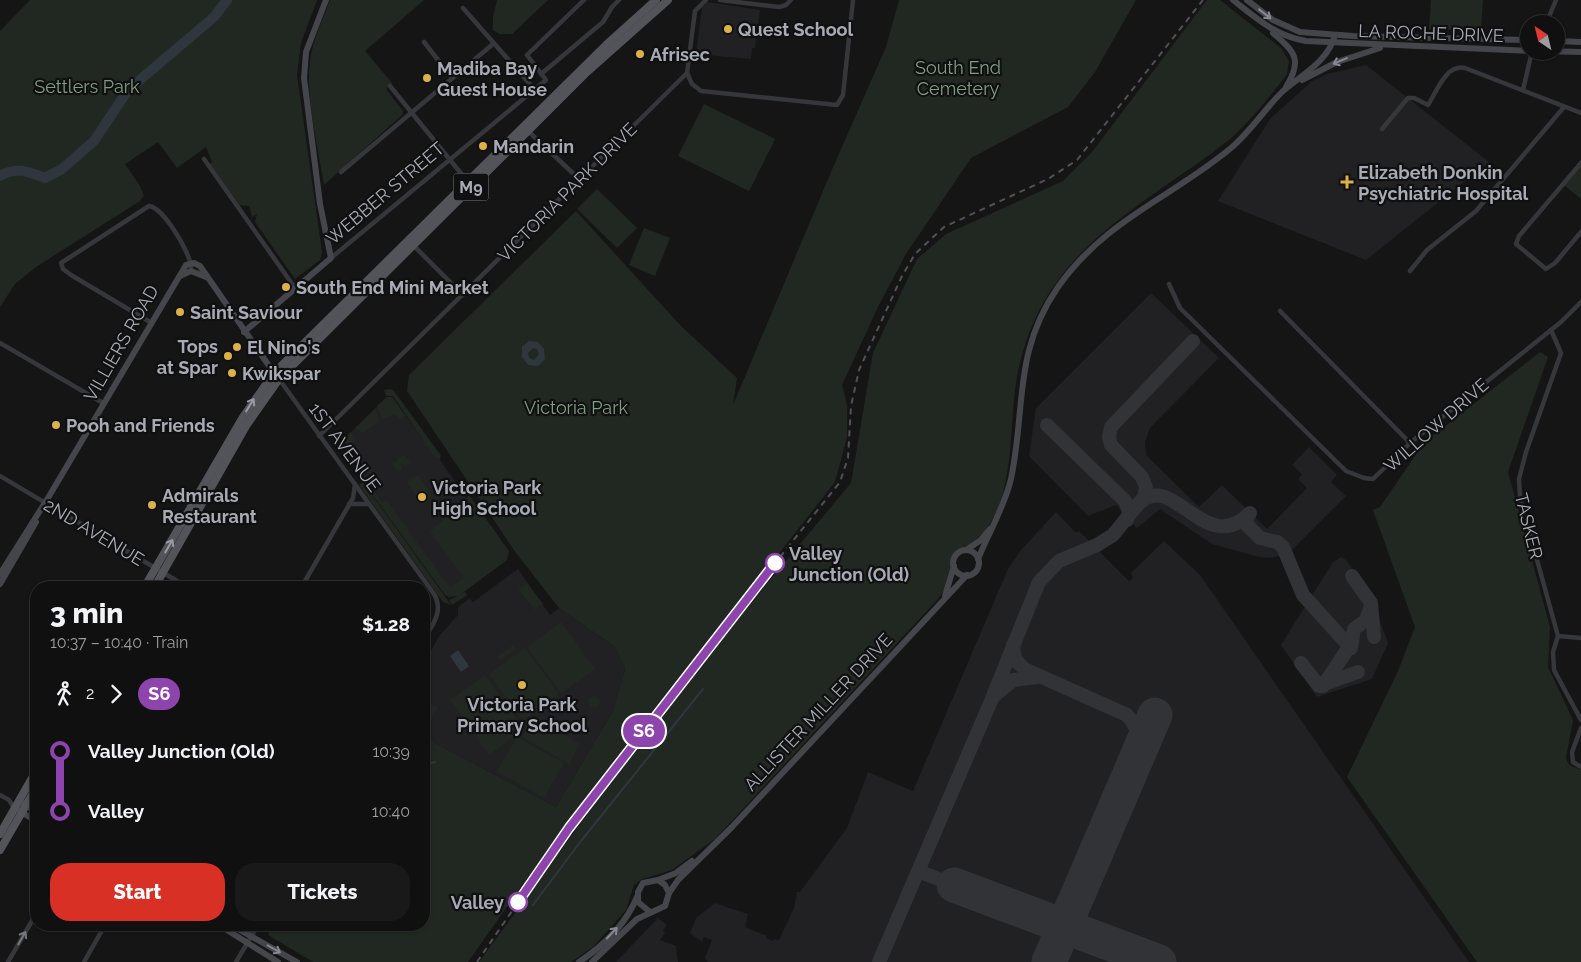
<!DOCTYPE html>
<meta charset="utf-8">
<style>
body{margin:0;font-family:Raleway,sans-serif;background:#191919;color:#f1f3f6;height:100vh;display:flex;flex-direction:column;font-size:19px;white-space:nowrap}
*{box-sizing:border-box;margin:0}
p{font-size:16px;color:#9c9d9f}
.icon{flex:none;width:28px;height:28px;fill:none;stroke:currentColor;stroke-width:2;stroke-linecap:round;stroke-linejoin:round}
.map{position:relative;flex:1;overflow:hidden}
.details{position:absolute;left:30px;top:581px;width:400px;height:350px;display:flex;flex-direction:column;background:#101010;border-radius:20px;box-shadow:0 1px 4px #0004,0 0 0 1px #303030}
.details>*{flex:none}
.badge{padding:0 10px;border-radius:16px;font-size:18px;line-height:32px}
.needle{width:32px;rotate:325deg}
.fabs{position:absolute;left:1520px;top:15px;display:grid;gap:10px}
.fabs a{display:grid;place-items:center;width:45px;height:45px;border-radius:50%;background:#101010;box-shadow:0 1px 4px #0004,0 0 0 1px #303030;font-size:25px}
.map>.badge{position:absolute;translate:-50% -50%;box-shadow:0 0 0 2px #fff}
.legs{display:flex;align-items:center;gap:8px;height:55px;padding:0 20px;font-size:16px}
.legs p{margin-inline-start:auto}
.headline{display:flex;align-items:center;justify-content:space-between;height:85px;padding:0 20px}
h1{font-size:28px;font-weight:800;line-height:38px}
.button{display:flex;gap:10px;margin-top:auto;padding:10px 20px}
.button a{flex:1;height:58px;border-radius:20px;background:#d93025;color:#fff;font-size:20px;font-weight:800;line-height:58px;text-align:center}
.button a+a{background:#191919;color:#f1f3f6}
ul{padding:0 20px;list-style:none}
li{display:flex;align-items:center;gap:18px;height:60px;font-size:19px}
li i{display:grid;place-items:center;width:8px;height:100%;margin:0 6px;background:currentColor}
li i::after{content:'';width:12px;height:12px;margin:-6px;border:4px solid;border-radius:50%;background:#101010}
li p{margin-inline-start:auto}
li:first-child i{background:linear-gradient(#0000 50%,currentColor 0)}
li:last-child i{background:linear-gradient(currentColor 50%,#0000 0)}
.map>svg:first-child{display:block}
.built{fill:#212123}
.green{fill:#212822}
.water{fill:#2f373e;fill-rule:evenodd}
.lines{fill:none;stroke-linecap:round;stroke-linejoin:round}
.stream{stroke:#2f373e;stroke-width:2}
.river{stroke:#2f373e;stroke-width:10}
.taxiway{stroke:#323336;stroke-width:14}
.runway{stroke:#323336;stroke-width:35}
.street{stroke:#36373b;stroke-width:4.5}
.secondary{stroke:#44464b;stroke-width:6}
.primary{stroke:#535459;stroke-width:8}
.rail{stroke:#4f5156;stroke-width:2;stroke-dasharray:6 5;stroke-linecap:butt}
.oneway{stroke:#858890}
.oneway2{stroke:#979aa3}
.oneway3{stroke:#75777e}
.line-1-casing{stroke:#fff;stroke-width:11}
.line-1{stroke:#8e44ad;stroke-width:8}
.poi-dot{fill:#dcb147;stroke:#101011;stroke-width:2}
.stop-1-dot{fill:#fff;stroke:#8e44ad;stroke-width:2.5}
.labels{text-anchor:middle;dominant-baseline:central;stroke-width:4.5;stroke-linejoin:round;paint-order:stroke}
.shield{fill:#101011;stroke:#7a7c84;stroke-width:1}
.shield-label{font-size:16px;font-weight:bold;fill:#a8abb5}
.poi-label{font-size:18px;font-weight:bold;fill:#a8abb5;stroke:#101011;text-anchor:start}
.street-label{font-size:18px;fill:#a8abb5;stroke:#101011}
.park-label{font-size:18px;fill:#819e84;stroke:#101011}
.stop-label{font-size:18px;font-weight:bold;fill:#a8abb5;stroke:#101011;text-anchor:start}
</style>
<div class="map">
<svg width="1581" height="962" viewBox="0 0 1581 962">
<rect width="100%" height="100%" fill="#151516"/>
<g class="built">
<polygon points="708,2 760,10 755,48 752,48 751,59 696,54 702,7"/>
<polygon points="1366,65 1489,162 1366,260 1218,201 1270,119 1312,81 1327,74"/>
<polygon points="1151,293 1219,358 1150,428 1145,442 1146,455 1199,507 1222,485 1267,529 1307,488 1298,479 1302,474 1292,465 1309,447 1337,475 1331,482 1346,496 1292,550 1282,555 1270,558 1259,557 1212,544 1160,509 1137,528 1116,505 1088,516 1029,456 1036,408"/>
<polygon points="387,397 392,397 434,455 438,457 505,554 505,560 459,595 450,597 342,447 343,440"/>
<polygon points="1056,512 1076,533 1079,531 1129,581 1133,578 1131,573 1164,541 1200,575 1469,962 708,962 705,958 712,940 704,937 702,942 690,933 696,918 715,903 748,914 745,927 767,936 766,938 773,941 774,939 779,940 794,908 797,892 800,892 847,828 868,772 913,791 1008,569 1021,550"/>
<polygon points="1341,557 1346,560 1371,596 1388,643 1372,679 1317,697 1281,645 1333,562"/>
<polygon points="518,569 550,615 559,608 615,647 625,669 613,711 556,807 433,742 424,747 424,663 439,636 458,615 458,607 470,598 473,602"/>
<polygon points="658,918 667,925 663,930 665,933 660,940 676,946 678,962 616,962"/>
</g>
<g class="green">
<polygon points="30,0 317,0 301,43 297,75 322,252 320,260 295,279 255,222 257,214 252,217 249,206 239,205 210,164 212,162 206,147 177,168 158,142 125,164 140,186 144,196 140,201 36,267 15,284 0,307 0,31"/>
<path d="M330,0H424L365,51L392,83L386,89L403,111V114L324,185C319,152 305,94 310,62C312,41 323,20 330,0Z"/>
<polygon points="497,0 548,0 512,34 499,34 493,30 493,17"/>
<polygon points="899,0 1136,0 1095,72 1068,107 971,158 906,254 878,307 842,385 847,405 847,437 835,482 557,836 468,962 313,962 268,935 273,925 424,925 424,703 438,707 426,729 433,742 556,807 613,711 625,669 615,647 559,608 516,553 407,391 409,375 576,211 681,326 737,378 733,405 834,165 886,47"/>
<path d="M1207,0H1220L1281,48L1289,61L1287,74C1273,93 1248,124 1230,139C1165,191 1084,229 1042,305C1029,329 1020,356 1016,383C1009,429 1015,494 984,532C975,543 963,546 954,554L945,589L938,599L716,838L672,870L642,879L634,885L626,910L593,947L571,962H479L586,816L736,621L851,483L873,353L917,259L946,234L1063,181L1092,152Z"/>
<polygon points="1431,0 1483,0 1481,31 1429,29"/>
<polygon points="704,104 775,139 749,191 678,156"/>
<polygon points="1581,165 1581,199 1564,185"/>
<polygon points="597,189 637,228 617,248 577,209"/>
<polygon points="644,228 670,238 655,276 629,265"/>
<polygon points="1540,352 1548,357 1508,472 1550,627 1548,667 1573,720 1566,758 1569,765 1581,770 1581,962 1477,962 1347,777 1398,671 1415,627 1373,510 1380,507 1430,434 1434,435"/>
<polygon points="390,389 394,391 436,449 441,455 440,459 434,456 393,396 386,396 384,390"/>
<polygon points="387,397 392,397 405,415 400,419 395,414 382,419 377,406"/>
<polygon points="375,409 380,421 363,433 355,428"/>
<polygon points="351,432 356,439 347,453 342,447 343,440"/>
<polygon points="403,455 411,462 405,466 400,462 403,468 398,472 391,462 395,462"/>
<polygon points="416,476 419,476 431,493 431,497 423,502 420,502 408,484 408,481"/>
<polygon points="365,478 382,502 386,500 450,588 464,578 430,531 459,507 469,495 509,551 507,560 461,594 465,592 467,595 452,605 449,600 458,596 449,597 445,595 365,484"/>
<polygon points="363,482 451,605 443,602 359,485"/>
<polygon points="527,583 543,604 535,610 518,589"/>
<polygon points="561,622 595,669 561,693 527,647"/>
<polygon points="513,645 516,649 500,661 497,657"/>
<polygon points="525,648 559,694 523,720 489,674"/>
<polygon points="485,675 524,729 489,755 450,700"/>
<circle cx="594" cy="702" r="6"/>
<polygon points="534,717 580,744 569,764 522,737"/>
<polygon points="517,737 564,763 544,798 497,771"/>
</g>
<g class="water">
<path d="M529,341L538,342L544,349L545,359L538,366L528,365L522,357V347ZM533,348L537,349L539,354L534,360L529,358L528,353Z"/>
<polygon points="458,650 469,666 461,672 450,656"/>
</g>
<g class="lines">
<g class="stream">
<polyline points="424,771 431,763 435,762"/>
<polyline points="533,905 581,841 703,689"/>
</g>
<path class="river" d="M0,176C16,166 29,172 45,178L62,169L94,141L128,90L214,17L227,0"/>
<g class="taxiway">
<polyline points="1047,425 1125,501 1129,511 1127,520"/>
<path d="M1141,502C1174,472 1206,558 1250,513"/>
<polyline points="1247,516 1246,524 1260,538 1277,542 1283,547 1303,595 1351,648 1347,650 1323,686"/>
<polyline points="1352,576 1371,603 1374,637"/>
<path d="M1013,645L1015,659L1024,669L1127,715C1143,732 1139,749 1132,768"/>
<polyline points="1351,648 1354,629 1366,620 1371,606"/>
<polyline points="1301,663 1319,686 1358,672"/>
<polyline points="995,695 1013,680 1037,677"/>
<polyline points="918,871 954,885"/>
<polyline points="879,962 991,701 1039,582 1059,561 1097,545 1113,535 1144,497 1146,487 1142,477 1111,445 1109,437 1111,427 1193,341"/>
</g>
<g class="runway">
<polyline points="954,885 1159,962"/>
<polyline points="1049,962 1155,715"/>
</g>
<g class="street">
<polyline points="720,0 779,7 786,5 791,0"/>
<polyline points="463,8 535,90"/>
<polyline points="1546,24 1556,0"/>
<polyline points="424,42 452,78"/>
<polyline points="687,73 692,84 701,91 837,105 843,95 853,0"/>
<polyline points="687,73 695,11 706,0"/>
<polyline points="541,74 603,22 612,7 619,0"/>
<polyline points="390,86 468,182"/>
<polyline points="1523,90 1532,51"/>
<path d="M1382,129L1408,98H1414L1428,105C1437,91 1446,64 1465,68L1581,113"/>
<polyline points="527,130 579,179"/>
<polyline points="204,159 295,288"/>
<polyline points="1581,163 1519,236 1516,244 1546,269 1555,263 1581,232"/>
<polyline points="341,172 493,44"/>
<polyline points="413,245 463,295"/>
<polyline points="331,258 546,80 527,55 584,0"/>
<polyline points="1410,271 1427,250 1476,211 1564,107"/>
<polyline points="1169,284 1180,308 1346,471 1364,478 1373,479 1410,443 1561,322 1581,302"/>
<polyline points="1280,311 1410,443"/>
<path d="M150,322L71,275L63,269L61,263L149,206C163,207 190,252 191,267"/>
<polyline points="1551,330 1561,353 1526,452 1519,479 1520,498 1558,636 1553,652 1554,670 1581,720"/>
<polyline points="0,343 103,403"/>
<path d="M279,379L434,594C444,611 433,624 424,640"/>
<polyline points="319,436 687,73"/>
<polyline points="0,476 189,588"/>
<polyline points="349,504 369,504"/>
<polyline points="301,588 353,498 355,484"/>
<polyline points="1558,636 1581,638"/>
<polyline points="1581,728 1572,752 1573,762 1581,767"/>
<polyline points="0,795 9,800 14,808"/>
<polyline points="8,962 36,914"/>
<polyline points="84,962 105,925"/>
<polyline points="236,962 258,925"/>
</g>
<g class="secondary">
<path d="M1233,0C1257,19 1276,36 1306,41L1529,51"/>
<polyline points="1247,0 1273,20 1300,32 1353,36 1529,40"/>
<path d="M1273,33C1295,52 1303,60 1286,87"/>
<polyline points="1556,41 1581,42"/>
<polyline points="1543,51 1581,52"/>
<polyline points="1302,80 1337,62 1380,48"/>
<polyline points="180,276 191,271 206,277"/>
<polyline points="244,332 331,258 320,204 304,78 306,52 326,0"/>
<polyline points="966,550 981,540 990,529"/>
<circle cx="966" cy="563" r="13"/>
<path d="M978,559C989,532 1004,508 1011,479C1026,407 1013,352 1058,287C1106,219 1171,198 1231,148C1250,132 1264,110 1282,92C1301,75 1328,62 1335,35"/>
<polyline points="0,574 48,498 186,265 194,263 200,266 276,376"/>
<polyline points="0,584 36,522"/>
<polyline points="945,596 954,566"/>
<polyline points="22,803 36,811"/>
<polyline points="18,810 36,821"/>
<polyline points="658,880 676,873 692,861"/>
<polyline points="669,893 678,880 732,827 967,575"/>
<polyline points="219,925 278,962"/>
<polyline points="231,925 297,962"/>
<path d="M579,962C603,946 626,924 637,897"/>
<polyline points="592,962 637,919 665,906 669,893 665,885 658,880 643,883 638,892 638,902 650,912"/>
</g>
<g class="primary">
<polyline points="144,588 243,417 274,373 606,45 656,0"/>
<polyline points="154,588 246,426 279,379 587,72 668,0"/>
<polyline points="0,834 36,771"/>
<polyline points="0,850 36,788"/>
</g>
<polyline class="rail" points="477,962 569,828 732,617 840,482 848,458 851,406 859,370 902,276 915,254 944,227 1048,179 1077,160 1203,0"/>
</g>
<defs><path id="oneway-shaft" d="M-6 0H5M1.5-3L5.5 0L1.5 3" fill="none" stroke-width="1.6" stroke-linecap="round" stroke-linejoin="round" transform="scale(1.25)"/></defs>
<g class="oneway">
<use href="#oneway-shaft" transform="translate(1265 14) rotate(38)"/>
<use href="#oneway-shaft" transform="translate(1340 61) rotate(157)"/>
<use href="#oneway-shaft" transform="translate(612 933) rotate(-47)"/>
<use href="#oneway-shaft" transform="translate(274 949) rotate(30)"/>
</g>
<g class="oneway2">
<use href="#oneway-shaft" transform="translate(250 405) rotate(-58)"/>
<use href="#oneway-shaft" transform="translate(169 546) rotate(-60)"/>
</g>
<use class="oneway3" href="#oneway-shaft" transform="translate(22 938) rotate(-60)"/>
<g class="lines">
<g class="line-1-casing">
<polyline id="line-1" points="518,902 569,828 775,563"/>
</g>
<use href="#line-1" class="line-1"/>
</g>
<g class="poi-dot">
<circle cx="728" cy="29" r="5"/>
<circle cx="640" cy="54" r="5"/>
<circle cx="427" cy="78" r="5"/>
<circle cx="483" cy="146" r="5"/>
<path d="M1344.5 174.5h5v5h5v5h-5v5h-5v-5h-5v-5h5z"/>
<circle cx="286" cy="287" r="5"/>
<circle cx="180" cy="312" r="5"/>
<circle cx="237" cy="347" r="5"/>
<circle cx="228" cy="356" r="5"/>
<circle cx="232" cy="373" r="5"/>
<circle cx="56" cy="425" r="5"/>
<circle cx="422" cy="497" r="5"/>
<circle cx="152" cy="505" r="5"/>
<circle cx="522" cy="685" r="5"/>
</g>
<g class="stop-1-dot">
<circle cx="775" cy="563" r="9"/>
<circle cx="518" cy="902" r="9"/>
</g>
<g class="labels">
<rect class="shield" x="453.5" y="173.5" width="35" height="27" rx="4"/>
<g class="shield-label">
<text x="471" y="187">M9</text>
</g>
<g class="poi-label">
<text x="738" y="29">Quest School</text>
<text x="650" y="54">Afrisec</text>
<text x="437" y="68">Madiba Bay<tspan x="437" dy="21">Guest House</tspan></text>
<text x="493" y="146">Mandarin</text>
<text x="1358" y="172">Elizabeth Donkin<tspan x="1358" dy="21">Psychiatric Hospital</tspan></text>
<text x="296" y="287">South End Mini Market</text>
<text x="190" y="312">Saint Saviour</text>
<text x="218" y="346" text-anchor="end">Tops<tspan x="218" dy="21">at Spar</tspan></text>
<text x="247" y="347">El Nino's</text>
<text x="242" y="373">Kwikspar</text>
<text x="66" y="425">Pooh and Friends</text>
<text x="432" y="487">Victoria Park<tspan x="432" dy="21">High School</tspan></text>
<text x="162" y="495">Admirals<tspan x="162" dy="21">Restaurant</tspan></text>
<text x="522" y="704" text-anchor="middle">Victoria Park<tspan x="522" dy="21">Primary School</tspan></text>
</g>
<g class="street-label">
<text transform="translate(1431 33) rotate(2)">LA ROCHE DRIVE</text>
<text transform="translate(567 192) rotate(-45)">VICTORIA PARK DRIVE</text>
<text transform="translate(385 193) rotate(-40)">WEBBER STREET</text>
<text transform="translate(121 343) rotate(-60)">VILLIERS ROAD</text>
<text transform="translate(1436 425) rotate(-41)">WILLOW DRIVE</text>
<text transform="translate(345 447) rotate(53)">1ST AVENUE</text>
<text transform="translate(1529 526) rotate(76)">TASKER</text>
<text transform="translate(94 532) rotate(31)">2ND AVENUE</text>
<text transform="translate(818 712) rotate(-47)">ALLISTER MILLER DRIVE</text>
</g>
<g class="park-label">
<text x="958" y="67">South End<tspan x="958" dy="21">Cemetery</tspan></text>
<text x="87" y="86">Settlers Park</text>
<text x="576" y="407">Victoria Park</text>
</g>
<g class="stop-label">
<text x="789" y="553">Valley<tspan x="789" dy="21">Junction (Old)</tspan></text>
<text x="504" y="902" text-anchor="end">Valley</text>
</g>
</g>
</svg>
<div class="fabs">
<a><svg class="needle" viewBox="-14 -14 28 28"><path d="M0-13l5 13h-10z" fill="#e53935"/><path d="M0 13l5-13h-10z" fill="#9c9d9f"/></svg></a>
</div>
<b class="badge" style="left:644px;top:731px;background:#8e44ad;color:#fff">S6</b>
<section class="details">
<div class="headline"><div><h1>3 min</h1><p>10:37 – 10:40 · Train</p></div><b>$1.28</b></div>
<div class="legs"><svg class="icon" aria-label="walk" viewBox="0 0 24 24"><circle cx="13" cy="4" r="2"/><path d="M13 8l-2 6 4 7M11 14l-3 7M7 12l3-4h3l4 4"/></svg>2<svg class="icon" aria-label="forward" viewBox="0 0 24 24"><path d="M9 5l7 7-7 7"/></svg><b class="badge" style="background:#8e44ad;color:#fff">S6</b></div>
<ul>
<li><i style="color:#8e44ad"></i><b>Valley Junction (Old)</b><p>10:39</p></li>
<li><i style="color:#8e44ad"></i><b>Valley</b><p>10:40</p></li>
</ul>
<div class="button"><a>Start</a><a>Tickets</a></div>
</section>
</div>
